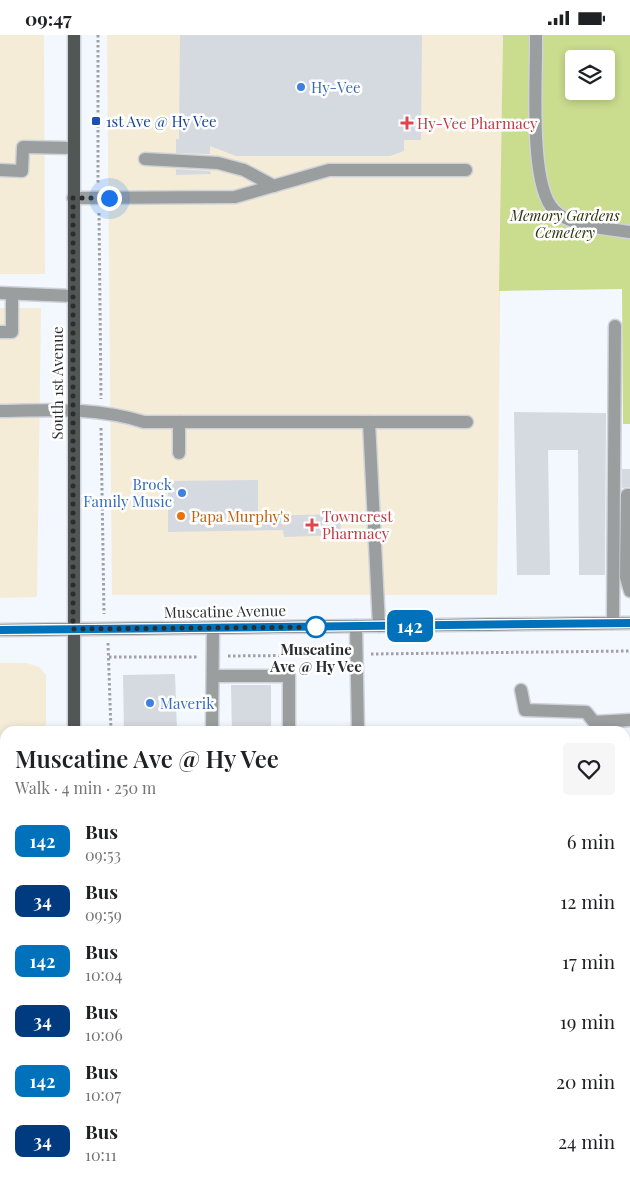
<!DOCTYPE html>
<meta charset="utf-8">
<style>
body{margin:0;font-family:"Playfair Display",serif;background:#f6f6f6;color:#202124;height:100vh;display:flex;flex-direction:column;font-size:19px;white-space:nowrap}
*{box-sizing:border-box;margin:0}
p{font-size:16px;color:#757577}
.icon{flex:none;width:28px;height:28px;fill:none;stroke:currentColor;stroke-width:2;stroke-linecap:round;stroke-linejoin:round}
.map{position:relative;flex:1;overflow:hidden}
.drawer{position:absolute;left:0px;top:691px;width:630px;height:456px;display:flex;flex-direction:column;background:#fff;border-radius:15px 15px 0 0;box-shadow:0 2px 8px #0003}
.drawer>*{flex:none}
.badge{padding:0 10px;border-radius:8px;font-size:18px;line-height:32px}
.tools{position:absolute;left:565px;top:15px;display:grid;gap:10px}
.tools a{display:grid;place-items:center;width:50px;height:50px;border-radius:5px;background:#fff;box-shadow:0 2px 8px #0003;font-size:25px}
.you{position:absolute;width:25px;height:25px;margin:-12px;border:4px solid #fff;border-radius:50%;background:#1a73e8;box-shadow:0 0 0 8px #1a73e833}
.map>.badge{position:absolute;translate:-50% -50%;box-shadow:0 0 0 2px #fff}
.round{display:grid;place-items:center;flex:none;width:52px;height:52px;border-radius:5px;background:#f6f6f6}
.headline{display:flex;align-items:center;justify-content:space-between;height:85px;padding:0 15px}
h1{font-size:24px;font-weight:600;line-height:38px}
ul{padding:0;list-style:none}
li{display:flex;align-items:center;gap:15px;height:60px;padding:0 15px}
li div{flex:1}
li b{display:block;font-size:19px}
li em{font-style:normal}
li .badge{min-width:55px;font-weight:700;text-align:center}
.status{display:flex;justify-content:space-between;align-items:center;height:35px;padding:0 25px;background:#fff;direction:ltr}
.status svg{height:14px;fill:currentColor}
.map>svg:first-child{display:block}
.commercial{fill:#f5ecd7}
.green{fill:#cadc8e;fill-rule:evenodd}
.building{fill:#d5d9e0}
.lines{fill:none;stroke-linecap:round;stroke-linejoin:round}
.minor-casing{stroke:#cfd3d9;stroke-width:15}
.major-casing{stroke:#cfd3d9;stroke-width:15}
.path{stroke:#9ea1a6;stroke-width:3;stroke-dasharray:2.5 2.5;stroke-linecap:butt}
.minor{stroke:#9a9e9e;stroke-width:12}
.major{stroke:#505755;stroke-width:12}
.line-casing{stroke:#fff;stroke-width:11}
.line{stroke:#0072bc;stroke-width:8}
.walk{stroke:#2b2d2f;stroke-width:5;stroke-dasharray:0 9}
.shop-dot{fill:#3f7fe0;stroke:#fff;stroke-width:2}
.transit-dot{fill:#1a4fb4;stroke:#fff;stroke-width:2}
.health-dot{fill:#e0444e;stroke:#fff;stroke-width:2}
.food-dot{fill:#e8710a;stroke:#fff;stroke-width:2}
.stop-dot{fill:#fff;stroke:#0072bc;stroke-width:2.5}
.labels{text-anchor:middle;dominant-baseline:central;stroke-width:5;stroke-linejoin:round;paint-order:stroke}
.shop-label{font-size:15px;fill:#366cbe;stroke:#fff;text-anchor:start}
.transit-label{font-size:15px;fill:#164399;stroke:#fff;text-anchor:start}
.health-label{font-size:15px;fill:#be3a42;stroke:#fff;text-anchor:start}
.park-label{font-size:15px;font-style:italic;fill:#2d350d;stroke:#fff}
.street-label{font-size:15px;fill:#2b2d2f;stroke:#fff}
.food-label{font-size:15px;fill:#c56008;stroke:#fff;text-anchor:start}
.stop-label{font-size:15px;font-weight:bold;fill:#2b2d2f;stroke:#fff}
</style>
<div class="status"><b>09:47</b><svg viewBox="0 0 49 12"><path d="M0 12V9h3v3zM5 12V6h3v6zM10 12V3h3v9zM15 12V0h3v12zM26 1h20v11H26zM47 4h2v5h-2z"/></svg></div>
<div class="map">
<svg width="630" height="1147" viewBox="0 0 630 1147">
<rect width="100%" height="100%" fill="#f3f7fe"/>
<g class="commercial">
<polygon points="0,0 44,0 45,239 0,239"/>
<polygon points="107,0 503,0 497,560 112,560"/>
<polygon points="0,273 41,273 37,562 0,563"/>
<polygon points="0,628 26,628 39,632 46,640 46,696 5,696 5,753 0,753"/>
</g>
<path class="green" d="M503,0H630V389H623L622,254L499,256ZM574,24H606V56H574Z"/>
<g class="building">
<polygon points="180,0 422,0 421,105 404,105 404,116 390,121 236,121 210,111 210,119 176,118 176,104 179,104"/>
<polygon points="176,134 210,136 211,139 176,140"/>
<polygon points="514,377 606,378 605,540 579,540 578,415 548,415 550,540 517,540"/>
<polygon points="622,434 630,434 630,452 622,453"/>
<polygon points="258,445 258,481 340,479 341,500 284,502 283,495 168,497 168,446"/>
<polygon points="175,639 177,696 124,696 123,640"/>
<polygon points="231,650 271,650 271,696 232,696"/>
</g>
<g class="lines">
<g class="minor-casing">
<g id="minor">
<path d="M536,0C537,39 528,149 554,175C569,191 609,194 630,197"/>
<polyline points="145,124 218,128 244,135 274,151"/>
<polyline points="0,135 22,136 23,112 73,113"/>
<polyline points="73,163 235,162 329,135 466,135"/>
<polyline points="0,258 73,261"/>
<polyline points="0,297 12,297 12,259"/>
<path d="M0,376C50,375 96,372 144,387H467"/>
<polyline points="179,387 179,418"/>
<polyline points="369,387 379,591"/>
<polyline points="630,460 627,460 626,542 630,556"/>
<polyline points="613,588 615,291"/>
<polyline points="356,591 358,696"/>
<polyline points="213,641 289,641 289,696"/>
<polyline points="521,655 525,675 586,677 594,687 630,685"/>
<polyline points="212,696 213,593"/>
<polyline points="0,762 5,762"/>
<polyline points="625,801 630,801"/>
<polyline points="0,932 5,932"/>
<polyline points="625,964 630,964"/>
<polyline points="365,1142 365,1147"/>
</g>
</g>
<g class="major-casing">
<g id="major">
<polyline points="74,0 74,696"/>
<polyline points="0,595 630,588"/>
<polyline points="74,1147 74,1142"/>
</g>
</g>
<g class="path">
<polyline points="98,0 98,149"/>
<polyline points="99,178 101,364"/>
<polyline points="101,393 104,579"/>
<polyline points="108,608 111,696"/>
<polyline points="371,619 630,616"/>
<polyline points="228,621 342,620"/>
<polyline points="109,622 199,622"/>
<polyline points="99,1142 99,1147"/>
</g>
<use href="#minor" class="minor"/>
<use href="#major" class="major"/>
</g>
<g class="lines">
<g class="line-casing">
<polyline id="line" points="0,595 630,588"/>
</g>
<use href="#line" class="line"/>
<polyline class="walk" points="109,163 73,163 73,594 320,592 316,592"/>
</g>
<g class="shop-dot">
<circle cx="301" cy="52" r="5"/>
<circle cx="182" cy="458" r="5"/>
<circle cx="150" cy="668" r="5"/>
</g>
<rect class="transit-dot" x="91" y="81" width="10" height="10" rx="2.5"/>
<g class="health-dot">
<path d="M404.5 80.5h5v5h5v5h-5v5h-5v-5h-5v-5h5z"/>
<path d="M309.5 482.5h5v5h5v5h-5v5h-5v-5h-5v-5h5z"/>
</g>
<circle class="food-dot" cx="181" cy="481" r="5"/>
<circle class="stop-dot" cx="316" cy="592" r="10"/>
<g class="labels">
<g class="shop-label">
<text x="311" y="52">Hy-Vee</text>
<text x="172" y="449" text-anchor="end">Brock<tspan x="172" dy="17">Family Music</tspan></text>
<text x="160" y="668">Maverik</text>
</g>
<g class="transit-label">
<text x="106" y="86">1st Ave @ Hy Vee</text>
</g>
<g class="health-label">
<text x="417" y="88">Hy-Vee Pharmacy</text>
<text x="322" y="481">Towncrest<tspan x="322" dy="17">Pharmacy</tspan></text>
</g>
<g class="park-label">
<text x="565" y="180">Memory Gardens<tspan x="565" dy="17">Cemetery</tspan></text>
</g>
<g class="street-label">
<text transform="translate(57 348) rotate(-90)">South 1st Avenue</text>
<text transform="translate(225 576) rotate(-1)">Muscatine Avenue</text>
</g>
<g class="food-label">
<text x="191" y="481">Papa Murphy's</text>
</g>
<g class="stop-label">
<text x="316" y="614">Muscatine<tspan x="316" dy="17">Ave @ Hy Vee</tspan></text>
</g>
</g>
</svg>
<div class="tools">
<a><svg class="icon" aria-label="layers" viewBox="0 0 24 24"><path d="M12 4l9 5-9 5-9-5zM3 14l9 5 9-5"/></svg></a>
</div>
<div class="you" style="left:109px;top:163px"></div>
<b class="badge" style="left:410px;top:591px;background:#0072bc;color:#fff">142</b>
<section class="drawer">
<div class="headline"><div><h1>Muscatine Ave @ Hy Vee</h1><p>Walk · 4 min · 250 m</p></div><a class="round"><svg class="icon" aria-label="heart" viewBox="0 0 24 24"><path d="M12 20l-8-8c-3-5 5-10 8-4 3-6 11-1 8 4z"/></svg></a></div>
<ul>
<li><span class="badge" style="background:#0072bc;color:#fff">142</span><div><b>Bus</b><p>09:53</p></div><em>6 min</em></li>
<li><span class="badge" style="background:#003b80;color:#fff">34</span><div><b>Bus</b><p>09:59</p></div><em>12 min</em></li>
<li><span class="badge" style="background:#0072bc;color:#fff">142</span><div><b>Bus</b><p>10:04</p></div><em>17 min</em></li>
<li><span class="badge" style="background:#003b80;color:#fff">34</span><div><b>Bus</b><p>10:06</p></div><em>19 min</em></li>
<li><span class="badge" style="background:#0072bc;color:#fff">142</span><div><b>Bus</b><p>10:07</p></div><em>20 min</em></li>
<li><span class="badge" style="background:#003b80;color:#fff">34</span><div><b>Bus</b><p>10:11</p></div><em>24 min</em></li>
</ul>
</section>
</div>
